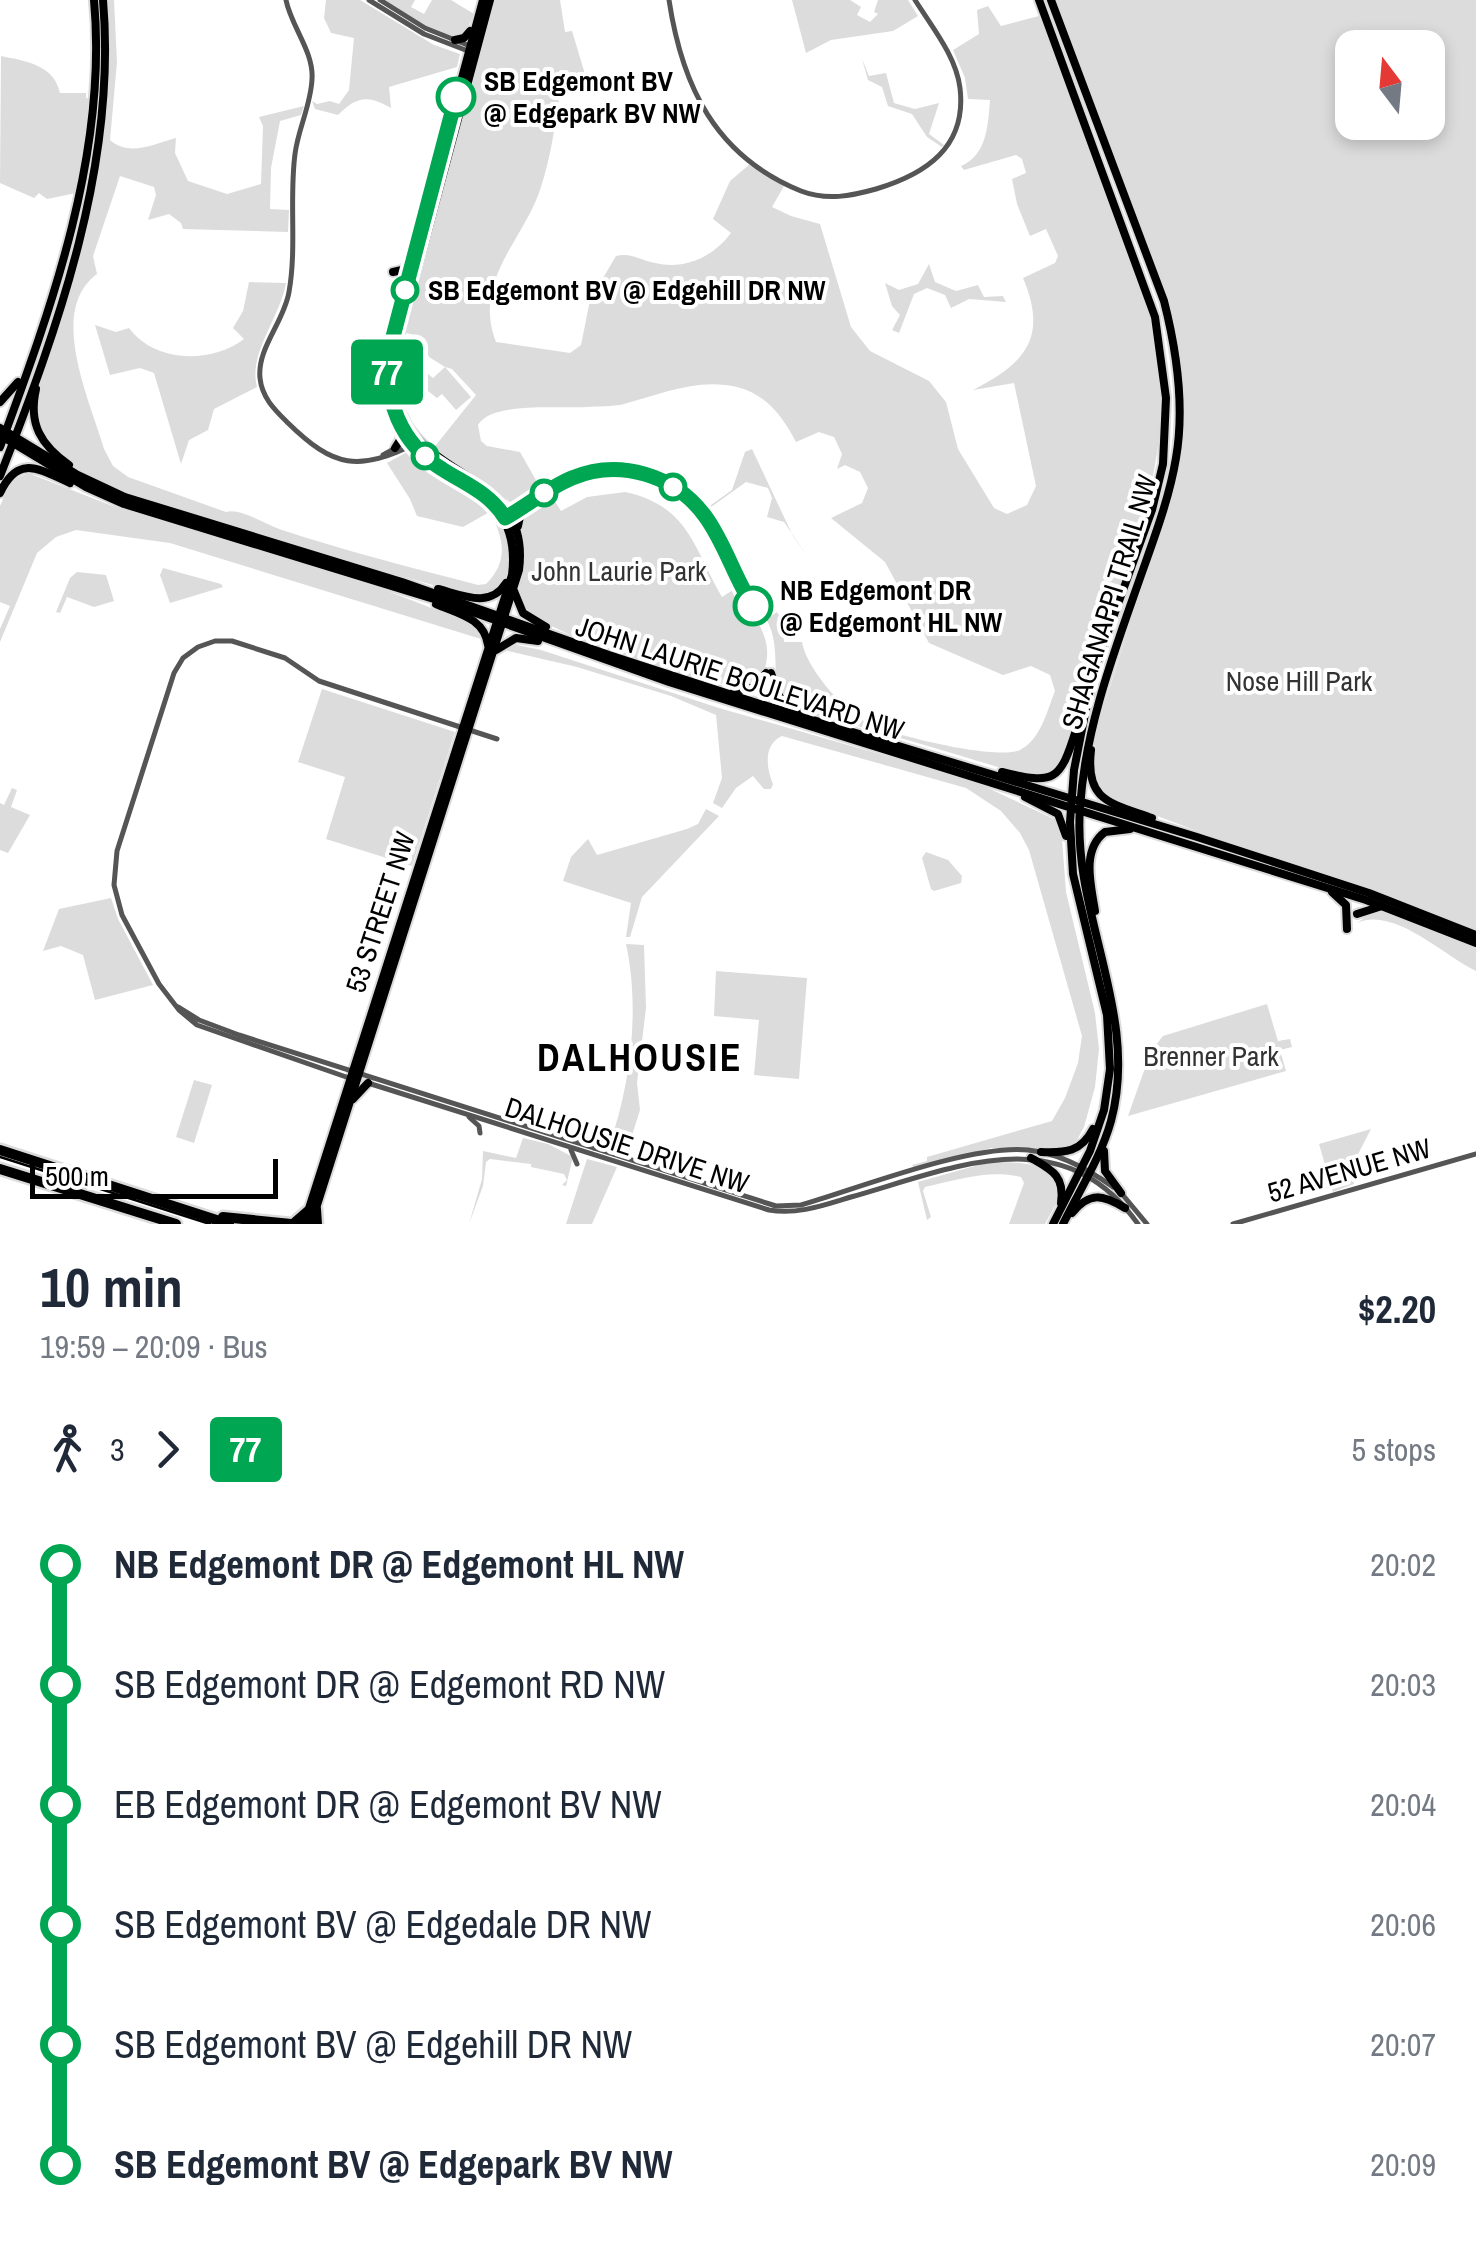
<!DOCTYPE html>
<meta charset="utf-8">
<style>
body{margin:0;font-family:"Archivo Narrow",sans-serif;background:#f2f2f3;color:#1f2937;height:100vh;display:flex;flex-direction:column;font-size:38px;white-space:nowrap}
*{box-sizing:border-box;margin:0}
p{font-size:32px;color:#747a83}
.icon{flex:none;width:55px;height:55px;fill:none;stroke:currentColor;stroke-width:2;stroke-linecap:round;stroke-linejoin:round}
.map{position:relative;height:1224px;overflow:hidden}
.side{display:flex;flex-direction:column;background:#fff;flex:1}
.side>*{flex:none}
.badge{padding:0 20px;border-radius:8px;font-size:35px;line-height:65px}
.needle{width:65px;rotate:344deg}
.buttons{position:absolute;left:1335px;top:30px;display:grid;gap:20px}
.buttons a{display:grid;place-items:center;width:110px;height:110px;border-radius:20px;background:#fff;box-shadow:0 5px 15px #0003;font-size:50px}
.scale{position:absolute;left:30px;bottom:25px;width:248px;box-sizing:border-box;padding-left:10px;border:5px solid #000;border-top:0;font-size:28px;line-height:35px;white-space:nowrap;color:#000;-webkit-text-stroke:8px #fff;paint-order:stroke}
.map>.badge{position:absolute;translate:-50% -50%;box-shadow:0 0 0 5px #fff}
.legs{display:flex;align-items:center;gap:15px;height:110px;padding:0 40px;font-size:32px}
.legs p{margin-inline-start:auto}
.head{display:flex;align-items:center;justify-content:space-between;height:170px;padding:0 40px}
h1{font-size:55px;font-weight:700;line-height:75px}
ul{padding:0 40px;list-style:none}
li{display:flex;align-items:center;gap:35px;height:120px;font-size:38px}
li i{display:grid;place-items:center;width:15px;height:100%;margin:0 12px;background:currentColor}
li i::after{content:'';width:25px;height:25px;margin:-12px;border:8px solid;border-radius:50%;background:#fff}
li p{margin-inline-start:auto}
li:first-child i{background:linear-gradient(#0000 50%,currentColor 0)}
li:last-child i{background:linear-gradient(currentColor 50%,#0000 0)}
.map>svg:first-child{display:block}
.green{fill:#dcdcdc;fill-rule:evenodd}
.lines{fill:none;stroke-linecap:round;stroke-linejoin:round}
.major-casing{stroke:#dbdbdb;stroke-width:12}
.highway-casing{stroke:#dbdbdb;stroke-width:15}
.minor{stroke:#555;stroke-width:5}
.major{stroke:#000;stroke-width:8}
.highway{stroke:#000;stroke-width:10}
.tram{stroke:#000;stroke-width:2.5}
.line-1-casing{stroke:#fff;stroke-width:22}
.line-1{stroke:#00a651;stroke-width:15}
.stop-1-dot{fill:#fff;stroke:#00a651;stroke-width:5}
.labels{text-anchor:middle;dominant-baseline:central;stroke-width:8;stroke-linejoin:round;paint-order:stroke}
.stop-label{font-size:28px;font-weight:bold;fill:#000;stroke:#fff;text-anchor:start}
.park-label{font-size:28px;fill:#333;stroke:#fff}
.street-label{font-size:28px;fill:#000;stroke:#fff}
.district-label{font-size:38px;font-weight:bold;letter-spacing:2.5px;fill:#000;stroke:#fff}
</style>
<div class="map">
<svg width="1476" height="1224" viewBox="0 0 1476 1224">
<rect width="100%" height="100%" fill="#fff"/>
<g class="green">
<path d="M107,0H114L117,62L110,140C130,157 153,144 176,138L175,153L188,181L227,194L261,184L263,126L259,117L304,106L301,115L280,121L271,168L270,209L289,210L288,232L183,229L181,223L169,214L148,220L156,195L154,187L120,176L93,256L97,274C47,311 90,400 104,449L113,466L128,477L226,512C241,508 264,524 282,530C346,551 413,568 478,585L486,584C507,563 505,542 492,516L498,512C512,534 514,569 499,590L477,598L156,504C121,492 49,465 37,427C28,397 77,265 86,227C105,153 114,77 107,0Z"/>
<path d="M326,0H360L434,45L460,54L457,67L389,87L391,108C368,95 357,96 338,115L315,109L312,101L317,104L330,101L339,104L349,90L354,38L331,33L324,18Z"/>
<polygon points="383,0 415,0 411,7 424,14 432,0 451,0 474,14 465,34 456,38 422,24"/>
<path d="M493,0H560L565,32L572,31L585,74L562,80C556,117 552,156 539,193C520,244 473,282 496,342L570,353L581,345L590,300L616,256C631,252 640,260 655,263C685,270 713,257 731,233L713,219L730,181L750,164L784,186L772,207L791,216L820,224L851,327L870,351L929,381L946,402L958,449L994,508L1007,514L1027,505L1036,486L1014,383L973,390C1026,363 1048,337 1023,278L1055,263L1058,256L1046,229L1030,236L1017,204L1012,179L1026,173L1022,159L1016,155L964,170L961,166C987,155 988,125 990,100L968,99L965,78L953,50L979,34L977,10L988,6L1001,26L1039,16L1154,326C1181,451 1129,558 1089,673C1079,702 1072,732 1064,762L1059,770L1035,778C973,760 911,740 849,724C831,720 798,714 785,700C768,682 783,647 766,619L777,612L783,622L784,642H802C806,667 840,706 862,720C883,734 999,761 1020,750C1041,739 1047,711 1055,691L1050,675L1031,666L1003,675L929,643L885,562L831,518L862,503L868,488L860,472L845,465L837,469L842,454L834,437L819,432L796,442C783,417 766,394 737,387C697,378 662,394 624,404C612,407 599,406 586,407C558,409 492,401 478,425L481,441L487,446L520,452L541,489L513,504L432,450L476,395L452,369L445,367L471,397L456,410L442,394L437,398L428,391L420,397L406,373L416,364L433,378L445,367L429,357L421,337L403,332Z"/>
<polygon points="792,0 850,0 861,7 857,15 870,22 878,14 874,12 878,0 908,0 918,16 893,31 831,40 806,53"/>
<path d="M1057,0H1476V932L1419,907L1251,851L1106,797C1086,778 1093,749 1098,724L1177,476L1184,404L1177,336L1167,295ZM1352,48H1428V122H1352Z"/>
<path d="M1,56C26,61 54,65 60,93H86V98L91,99L76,193L47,199L39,193L34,198L0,183Z"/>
<polygon points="862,59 869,76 886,73 894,103 915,109 939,103 929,134 944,145 942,147 927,137 912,114 888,106 882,87 868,80"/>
<polygon points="929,264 935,282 956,291 978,285 984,297 1003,296 1006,302 969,299 951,308 945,295 927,288 914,294 899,333 892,330 900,315 892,306 885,283 899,290 918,284"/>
<path d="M249,282L286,283C280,318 248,353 257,387L214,409L208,430L189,440L181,464L154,373L140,368L110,375L95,325L116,332L129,328C155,363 211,364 244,339L233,328L243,311Z"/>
<polygon points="752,449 793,536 808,557 784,522 767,517 772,498 768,488 746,482 707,510 704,510 732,490 745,452"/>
<polygon points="409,451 482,496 495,509 463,527 417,516 410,499 387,463"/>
<polygon points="28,473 110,505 380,588 470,623 481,639 170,543 76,530 56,537 37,553 0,642 0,629 10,606 0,602 0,506 11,481"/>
<path d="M625,492C689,506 693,547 722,597L736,588C754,618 779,641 761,678L731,686L694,677L596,647L528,615L519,591L525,557L521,517L525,510L551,495L561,511L587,497Z"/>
<polygon points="163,568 221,584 223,587 170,603 160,575"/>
<polygon points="77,572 106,575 114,601 94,607 67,597 60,613 56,612 70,578"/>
<path d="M517,645L541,650L719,708L973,781L1054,819L1062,839L1066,892L1095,1013L1099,1049L1095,1087L1084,1127L1077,1140L1065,1149L991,1148L915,1169L912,1165L927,1161V1157L1052,1121L1065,1098L1078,1063L1082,1036L1029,850L1020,833L1001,811L966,788L782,736C762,745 767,770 773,784L771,789H764L753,776L736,788L722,808L713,803L722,778L716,715L671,696L577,667L504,650L505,646Z"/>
<polygon points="322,689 455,732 412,866 326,839 345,777 298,762"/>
<polygon points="12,788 17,790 11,807 30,815 8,853 0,850 0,803 4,805"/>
<polygon points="706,809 719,816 642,897 630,937 626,937 631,903 563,881 571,857 588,839 597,855 687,829 698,824"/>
<polygon points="926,852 948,860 962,876 961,883 934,891 931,889 922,858"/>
<polygon points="111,898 118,919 153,985 95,1000 83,955 61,946 43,951 59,909"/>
<path d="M1384,911L1476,949V971C1444,956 1394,906 1357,923L1371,913Z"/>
<path d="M626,944L644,945L646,1008L637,1083L640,1110L627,1151L609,1146C631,1084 640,1008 626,944Z"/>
<polygon points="716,971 807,978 799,1079 754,1075 759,1020 714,1016"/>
<polygon points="1267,1004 1278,1041 1290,1039 1292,1047 1280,1050 1286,1071 1128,1116 1151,1051 1163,1036"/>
<polygon points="194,1080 212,1085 194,1143 176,1137"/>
<polygon points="1371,1129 1355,1160 1354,1184 1333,1192 1319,1144"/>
<polygon points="523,1138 548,1144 573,1157 566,1186 562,1185 567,1180 564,1174 531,1167 531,1164 490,1159 486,1162 483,1186 469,1224 482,1179 483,1151 516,1158"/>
<polygon points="587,1159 617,1167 592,1224 566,1224"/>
<path d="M989,1162C1016,1162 1038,1161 1058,1181V1200L1045,1224H1009L1024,1183L1021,1177C990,1169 956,1180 925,1187L923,1191L931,1217L927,1220L918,1182Z"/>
</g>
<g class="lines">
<g class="major-casing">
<g id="major">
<polyline points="1039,0 1155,317 1166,398 1163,464 1152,510 1093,673 1074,770 1070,822 1073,874 1107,1015 1110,1069 1104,1110 1090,1151 1053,1224"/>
<path d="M1051,0L1164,301C1177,352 1185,406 1176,458C1169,500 1153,541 1139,581C1113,655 1085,729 1080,808C1072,915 1140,1014 1111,1121C1101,1157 1079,1191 1063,1224"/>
<polyline points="455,40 464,38 470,31"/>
<polyline points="393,272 402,270 410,263"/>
<path d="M36,389C28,424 41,445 69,465"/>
<polyline points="0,402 18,382"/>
<polyline points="0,428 76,474 125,497 402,582 609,655 757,703 1197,837 1369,893 1476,935"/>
<polyline points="0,435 86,487 124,504 450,604 669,682 1366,900 1476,943"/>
<path d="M0,447C52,307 108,151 94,0"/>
<polyline points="395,448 400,440 400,430"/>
<path d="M0,476C59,326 117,163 103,0"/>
<path d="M0,493C18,454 39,469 70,483"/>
<polyline points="518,526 522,508"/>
<path d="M438,589C462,595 490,609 506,583"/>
<polyline points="514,591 523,613 546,627"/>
<path d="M436,604C459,614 484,618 488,645"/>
<polyline points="496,650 516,638 538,641"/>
<polyline points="771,673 780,698 804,712"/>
<polyline points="734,691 753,688 766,673"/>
<path d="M1091,750C1085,801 1110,803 1152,818"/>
<path d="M1002,772C1055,785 1060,781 1076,730"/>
<polyline points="1025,797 1058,814 1066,836"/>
<polyline points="1332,892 1346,905 1347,929"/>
<path d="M1095,911C1091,885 1081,850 1105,832L1130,829"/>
<polyline points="1357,914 1382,906"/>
<polyline points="353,1099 368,1083"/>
<polyline points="1104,1151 1105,1171 1121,1193"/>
<path d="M1041,1152C1066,1153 1081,1152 1093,1129"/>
<path d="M1031,1158C1052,1170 1065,1176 1061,1203"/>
<path d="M1072,1213C1090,1191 1103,1195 1125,1208"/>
<path d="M304,1224L512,575C528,448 355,500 395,326L483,0"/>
<path d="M311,1224L519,570C535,448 359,492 401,331L490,0"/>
</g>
</g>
<g class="highway-casing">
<g id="highway">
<polyline points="0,1150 229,1224"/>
<polyline points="0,1169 176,1224"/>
<polyline points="316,1209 317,1224"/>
<polyline points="223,1217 291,1224"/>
<polyline points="293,1224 308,1211"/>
</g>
</g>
<g class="minor">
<path d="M286,0C291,26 314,52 312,79C311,105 298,129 295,154C289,199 297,247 289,292C284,322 257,348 260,378C262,398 275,410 288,423C334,468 358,472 417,443"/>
<polyline points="369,0 424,34 468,51"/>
<polyline points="380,0 425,28 470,46"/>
<path d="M669,0C682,86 715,156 801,191C827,201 851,196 876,189C926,174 967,147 960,88C956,56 932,27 915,0"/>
<polyline points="383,455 412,439"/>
<path d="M178,1007L199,1020L239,1035L776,1206L801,1205C859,1188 971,1144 1028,1150C1059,1153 1088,1169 1113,1187"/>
<polyline points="352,1079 197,1025 179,1010 159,984 122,915 114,885 117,851 174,673 183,658 198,647 215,641 232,641 285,658 319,681 497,739"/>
<path d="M368,1083L769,1210C798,1215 824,1205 851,1197C954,1168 1062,1117 1138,1224"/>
<polyline points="469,1117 479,1126 480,1133"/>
<polyline points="578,1142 588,1134 594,1148"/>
<polyline points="571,1150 577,1164"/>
<polyline points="1122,1194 1147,1224"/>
<polyline points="1233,1224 1476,1154"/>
</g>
<use href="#major" class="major"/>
<use href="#highway" class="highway"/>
<polyline class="tram" points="0,1157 210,1224"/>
</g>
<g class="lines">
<g class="line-1-casing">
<path id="line-1" d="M456,97L389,352C383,399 401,444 442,469C465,484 490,493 505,518C528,505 548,488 572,478C619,458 675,475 705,516C725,543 734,577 753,606"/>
</g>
<use href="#line-1" class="line-1"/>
</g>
<g class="stop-1-dot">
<circle cx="456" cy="97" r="18"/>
<circle cx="405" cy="290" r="12"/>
<circle cx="425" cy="456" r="12"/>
<circle cx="673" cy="487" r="12"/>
<circle cx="544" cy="493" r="12"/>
<circle cx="753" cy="606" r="18"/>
</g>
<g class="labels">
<g class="stop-label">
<text x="484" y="81">SB Edgemont BV<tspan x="484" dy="32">@ Edgepark BV NW</tspan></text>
<text x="428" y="290">SB Edgemont BV @ Edgehill DR NW</text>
<text x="780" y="590">NB Edgemont DR<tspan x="780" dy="32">@ Edgemont HL NW</tspan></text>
</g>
<g class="park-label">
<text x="619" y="571">John Laurie Park</text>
<text x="1299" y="681">Nose Hill Park</text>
<text x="1211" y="1056">Brenner Park</text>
</g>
<g class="street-label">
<text transform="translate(1109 602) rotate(-73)">SHAGANAPPI TRAIL NW</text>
<text transform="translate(740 678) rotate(18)">JOHN LAURIE BOULEVARD NW</text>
<text transform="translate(380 912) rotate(-72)">53 STREET NW</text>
<text transform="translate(627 1145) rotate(18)">DALHOUSIE DRIVE NW</text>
<text transform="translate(1349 1170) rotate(-16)">52 AVENUE NW</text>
</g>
<g class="district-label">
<text x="640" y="1057">DALHOUSIE</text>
</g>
</g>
</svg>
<div class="buttons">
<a><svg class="needle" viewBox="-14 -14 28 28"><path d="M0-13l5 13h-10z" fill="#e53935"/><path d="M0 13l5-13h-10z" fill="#747a83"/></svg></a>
</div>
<div class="scale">500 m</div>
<b class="badge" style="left:387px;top:372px;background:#00a651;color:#fff">77</b>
</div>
<section class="side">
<div class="head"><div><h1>10 min</h1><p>19:59 – 20:09 · Bus</p></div><b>$2.20</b></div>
<div class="legs"><svg class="icon" aria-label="walk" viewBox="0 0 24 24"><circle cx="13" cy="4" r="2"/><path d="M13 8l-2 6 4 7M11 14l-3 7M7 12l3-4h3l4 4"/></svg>3<svg class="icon" aria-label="forward" viewBox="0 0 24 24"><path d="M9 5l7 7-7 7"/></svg><b class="badge" style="background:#00a651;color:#fff">77</b><p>5 stops</p></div>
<ul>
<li><i style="color:#00a651"></i><b>NB Edgemont DR @ Edgemont HL NW</b><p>20:02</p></li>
<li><i style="color:#00a651"></i><span>SB Edgemont DR @ Edgemont RD NW</span><p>20:03</p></li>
<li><i style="color:#00a651"></i><span>EB Edgemont DR @ Edgemont BV NW</span><p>20:04</p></li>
<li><i style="color:#00a651"></i><span>SB Edgemont BV @ Edgedale DR NW</span><p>20:06</p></li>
<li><i style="color:#00a651"></i><span>SB Edgemont BV @ Edgehill DR NW</span><p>20:07</p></li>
<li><i style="color:#00a651"></i><b>SB Edgemont BV @ Edgepark BV NW</b><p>20:09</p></li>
</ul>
</section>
